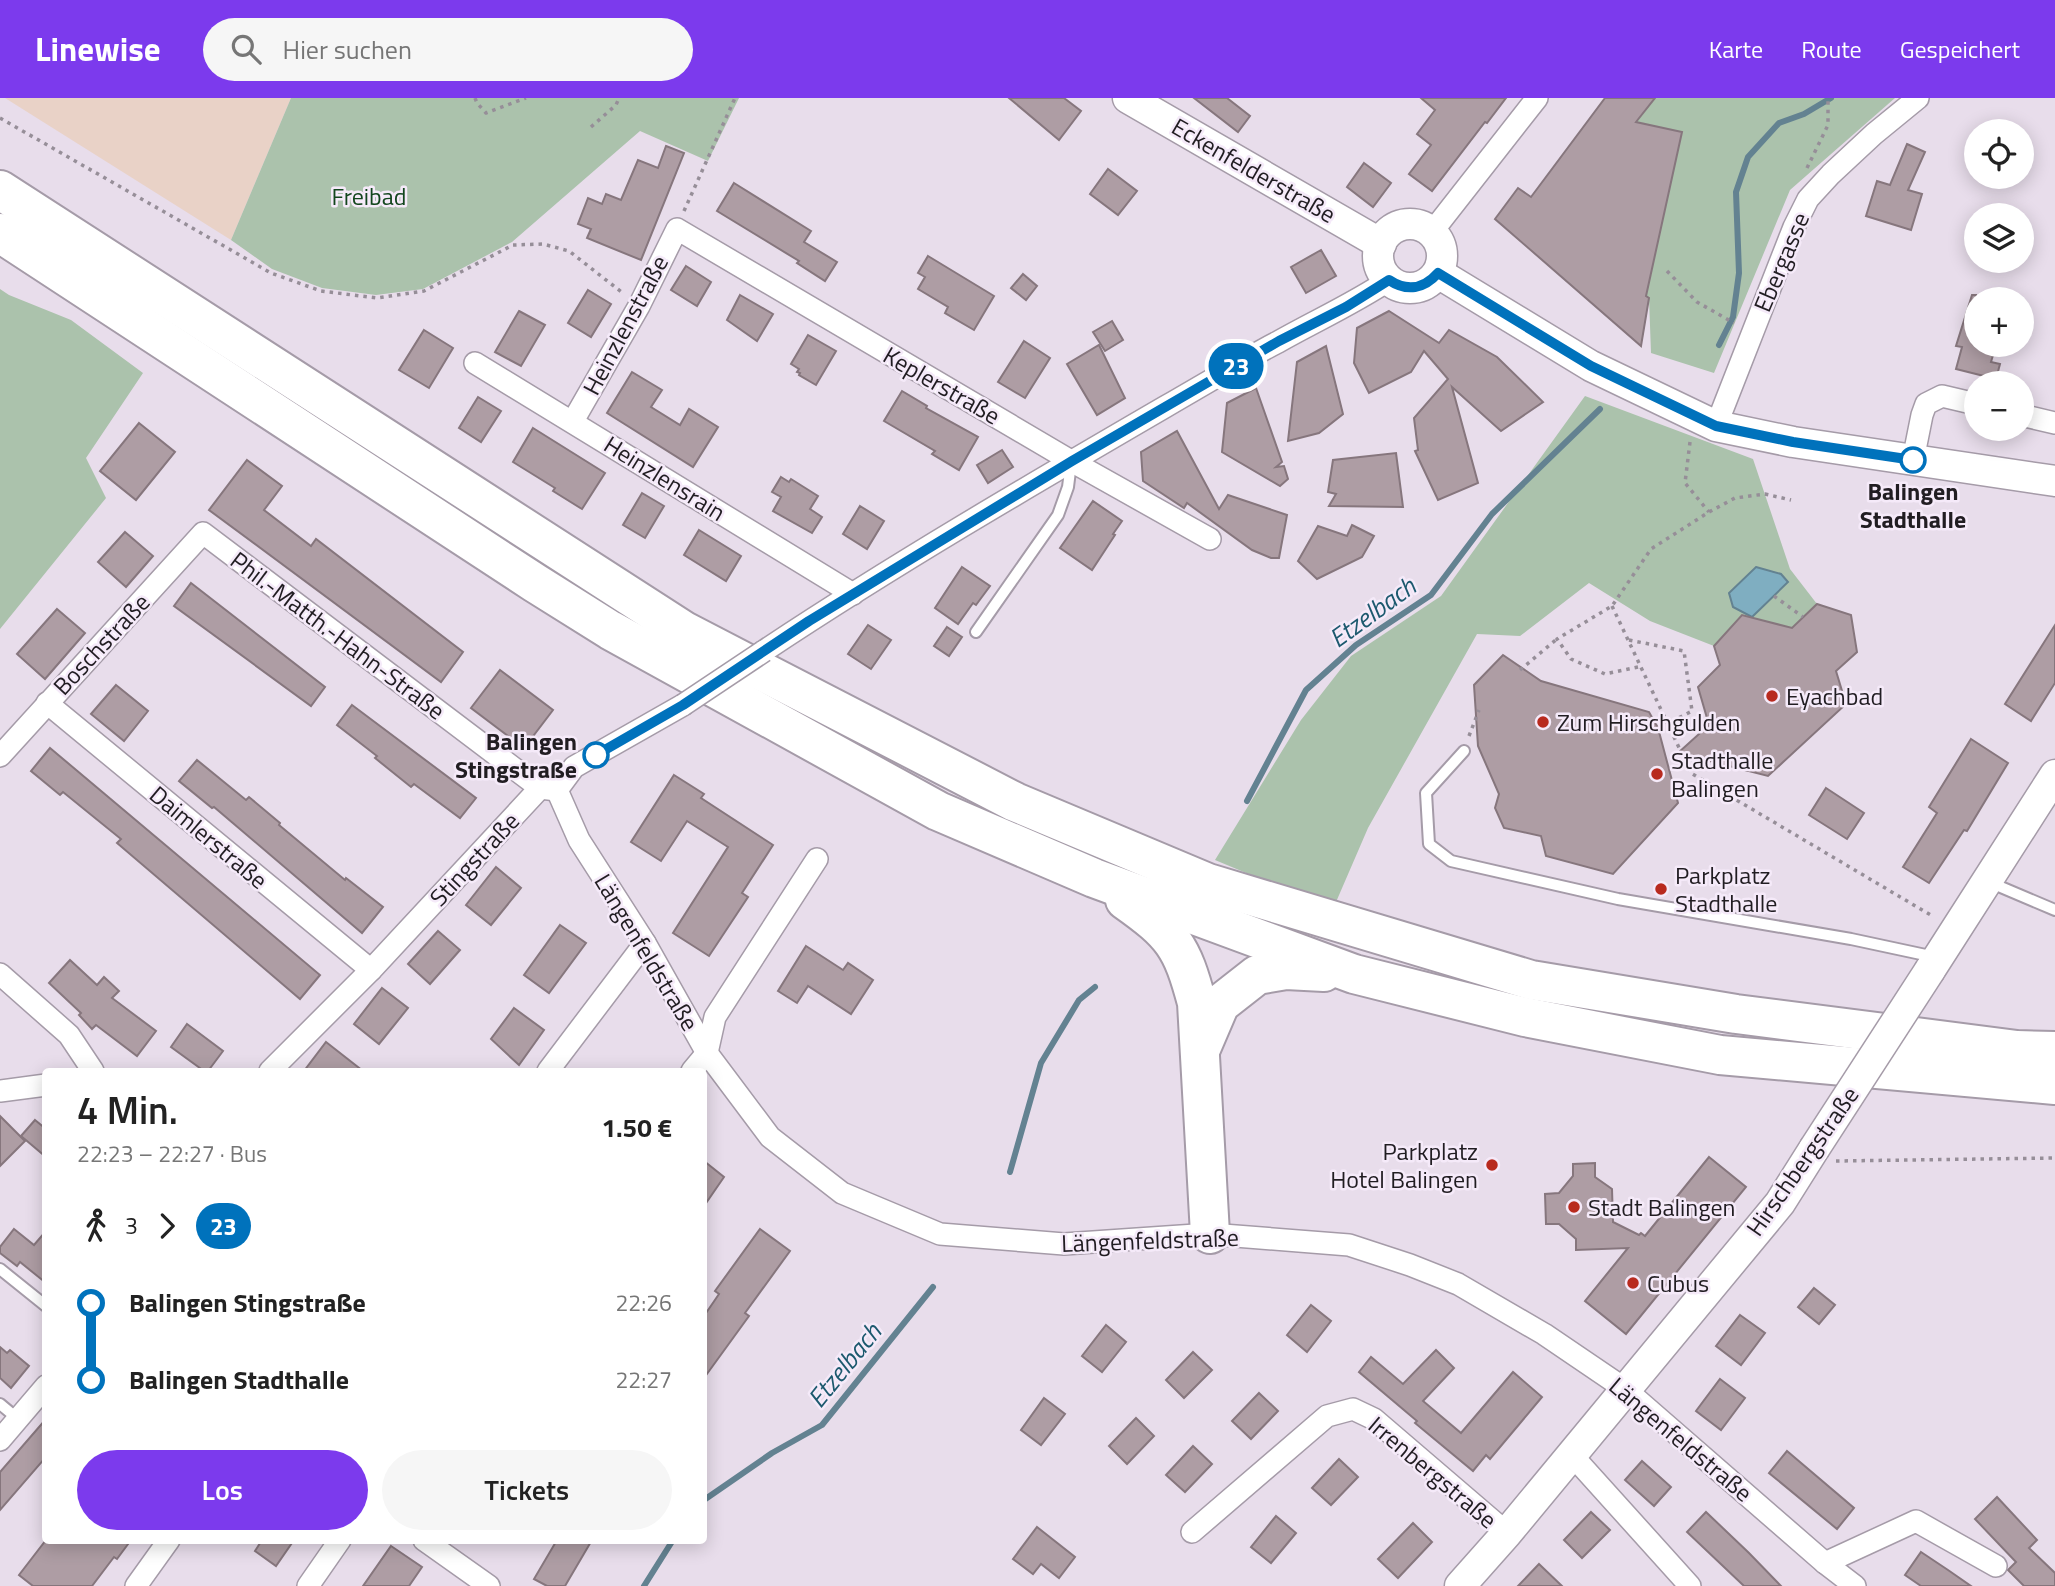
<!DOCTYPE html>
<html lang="de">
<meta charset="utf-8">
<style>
body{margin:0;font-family:"Titillium Web",sans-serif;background:#f6f6f6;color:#222;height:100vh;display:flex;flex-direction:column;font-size:26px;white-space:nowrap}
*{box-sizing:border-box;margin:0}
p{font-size:23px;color:#767676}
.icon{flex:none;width:38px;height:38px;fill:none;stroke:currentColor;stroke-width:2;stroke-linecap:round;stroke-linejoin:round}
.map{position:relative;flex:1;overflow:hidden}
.panel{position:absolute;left:42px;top:970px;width:665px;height:476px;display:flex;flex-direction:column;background:#fff;border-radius:7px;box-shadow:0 4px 18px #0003}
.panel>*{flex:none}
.badge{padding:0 14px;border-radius:23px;font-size:24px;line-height:46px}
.controls{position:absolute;left:1964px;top:21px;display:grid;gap:14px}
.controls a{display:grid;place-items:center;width:70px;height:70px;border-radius:50%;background:#fff;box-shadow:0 4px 18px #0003;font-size:35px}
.map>.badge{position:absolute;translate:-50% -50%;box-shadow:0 0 0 4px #fff}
.legs{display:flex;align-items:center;gap:10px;height:77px;padding:0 35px;font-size:23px}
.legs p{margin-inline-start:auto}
.summary{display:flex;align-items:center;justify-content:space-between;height:119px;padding:0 35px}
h1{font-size:38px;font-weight:600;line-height:52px}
.action{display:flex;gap:14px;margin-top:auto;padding:14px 35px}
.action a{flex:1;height:80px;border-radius:42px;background:#7c3aed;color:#fff;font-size:28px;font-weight:600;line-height:80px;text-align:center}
.action a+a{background:#f6f6f6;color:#222}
ul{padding:0 35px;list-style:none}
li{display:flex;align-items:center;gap:24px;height:77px;font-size:26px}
li i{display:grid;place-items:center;width:10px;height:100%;margin:0 9px;background:currentColor}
li i::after{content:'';width:18px;height:18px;margin:-9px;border:5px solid;border-radius:50%;background:#fff}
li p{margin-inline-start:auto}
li:first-child i{background:linear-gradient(#0000 50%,currentColor 0)}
li:last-child i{background:linear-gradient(currentColor 50%,#0000 0)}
header{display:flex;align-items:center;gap:42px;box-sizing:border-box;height:98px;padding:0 35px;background:#7c3aed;color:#fff}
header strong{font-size:33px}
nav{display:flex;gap:38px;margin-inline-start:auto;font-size:24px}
.search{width:490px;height:63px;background:#f6f6f6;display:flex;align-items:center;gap:18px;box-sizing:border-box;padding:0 24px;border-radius:38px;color:#767676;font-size:26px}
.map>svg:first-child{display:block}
.industrial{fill:#e9d2c7}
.green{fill:#abc2ac}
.water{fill:#7faec1;stroke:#638291;stroke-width:2}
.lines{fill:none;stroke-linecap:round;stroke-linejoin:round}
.stream{stroke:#638291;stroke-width:6}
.building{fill:#ae9da4;stroke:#86767d;stroke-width:2}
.lane-casing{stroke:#a59ba8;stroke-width:14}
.street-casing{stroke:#a59ba8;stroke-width:24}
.secondary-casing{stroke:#a59ba8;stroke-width:33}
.highway-casing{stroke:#a59ba8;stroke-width:42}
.path{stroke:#968e98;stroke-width:3.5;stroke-dasharray:3.5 5;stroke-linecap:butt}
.lane{stroke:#fff;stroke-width:10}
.street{stroke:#fff;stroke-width:21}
.secondary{stroke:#fff;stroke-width:30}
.highway{stroke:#fff;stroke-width:38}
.street-bridge-casing{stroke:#a59ba8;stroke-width:24;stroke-linecap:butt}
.secondary-bridge-casing{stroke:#a59ba8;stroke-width:33;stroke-linecap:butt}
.street-bridge{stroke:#fff;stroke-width:21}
.secondary-bridge{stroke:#fff;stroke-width:30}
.line-1-casing{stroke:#fff;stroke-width:16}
.line-1{stroke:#0072bc;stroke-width:10}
.stop-1-dot{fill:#fff;stroke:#0072bc;stroke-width:3.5}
.poi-dot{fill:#b82a1e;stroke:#f5eaf9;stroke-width:2.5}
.labels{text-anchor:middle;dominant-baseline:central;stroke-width:5;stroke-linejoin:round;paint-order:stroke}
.street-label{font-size:24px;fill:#211d22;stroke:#f5eaf9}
.park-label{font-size:24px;fill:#12461d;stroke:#f5eaf9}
.stop-label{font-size:24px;font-weight:bold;fill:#211d22;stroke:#f5eaf9}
.poi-label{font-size:24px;fill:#211d22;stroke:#f5eaf9;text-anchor:start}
.water-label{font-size:26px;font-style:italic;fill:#1c596e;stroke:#f5eaf9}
</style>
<header>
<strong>Linewise</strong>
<div class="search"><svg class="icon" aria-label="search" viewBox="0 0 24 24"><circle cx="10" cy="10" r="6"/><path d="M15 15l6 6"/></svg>Hier suchen</div>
<nav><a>Karte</a><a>Route</a><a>Gespeichert</a></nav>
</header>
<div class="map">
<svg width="2055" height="1488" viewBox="0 0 2055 1488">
<rect width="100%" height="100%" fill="#e8ddeb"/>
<polygon class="industrial" points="5,0 291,0 231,142"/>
<g class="green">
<polygon points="291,0 739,0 708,63 640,33 512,144 423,191 376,197 322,190 272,171 231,142"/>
<polygon points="1655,0 1895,0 1790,92 1714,275 1651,255 1649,200 1634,185 1651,177 1681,37 1628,34"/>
<polygon points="0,191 9,197 71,222 143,275 86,360 106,400 0,531"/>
<polygon points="1585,298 1753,361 1790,471 1817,506 1792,530 1742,517 1714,548 1650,523 1589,485 1520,538 1477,536 1368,730 1333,811 1215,762 1301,622 1351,558 1441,498"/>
</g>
<polygon class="water" points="1756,469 1781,476 1788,484 1752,519 1733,509 1729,495"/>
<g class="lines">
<g class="stream">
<polyline points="1719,247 1733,219 1739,175 1736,94 1748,59 1779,25 1804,16 1831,0"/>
<polyline points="1247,703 1306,592 1356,547 1431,497 1492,416 1600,311"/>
<polyline points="1010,1074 1041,965 1079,902 1095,889"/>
<polyline points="704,1402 772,1355 822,1327 933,1189"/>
<polyline points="644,1488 673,1442"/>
</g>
</g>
<g class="building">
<polygon points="1009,0 1064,0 1081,13 1059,42"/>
<polygon points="1194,0 1227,0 1250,18 1238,34"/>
<polygon points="1421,0 1506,0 1487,25 1485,24 1432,93 1409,76 1431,47 1417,36 1435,12"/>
<polygon points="1605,0 1655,0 1636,24 1682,34 1646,198 1649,200 1641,248 1495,121 1518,90 1531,99"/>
<polygon points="1907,46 1925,54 1908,92 1922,96 1911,132 1866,118 1877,83 1890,87"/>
<polygon points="666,48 684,55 641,162 587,140 591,131 578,126 588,100 602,106 606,96 621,102 638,62 658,70"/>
<polygon points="1364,65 1391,85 1373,109 1347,89"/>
<polygon points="1108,71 1137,93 1118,117 1090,96"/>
<polygon points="734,85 811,133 804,144 837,164 825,183 797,165 799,163 717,113"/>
<polygon points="1321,152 1336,178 1306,195 1291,169"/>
<polygon points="928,158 994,198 974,232 945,215 948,209 918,191 925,179 918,175"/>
<polygon points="686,168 711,184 697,208 671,192"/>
<polygon points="1023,176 1037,188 1026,202 1011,190"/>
<polygon points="588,192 611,206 591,239 568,225"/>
<polygon points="740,197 773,216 757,243 727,222"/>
<polygon points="1972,197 1976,197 1976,247 1996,247 1991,264 2000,266 1996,281 1956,271 1962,249 1956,248"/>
<polygon points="519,213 545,227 521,268 495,254"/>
<polygon points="1389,213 1439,245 1449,232 1497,259 1543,304 1501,333 1452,289 1478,385 1438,402 1415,353 1418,352 1414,320 1448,281 1424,253 1411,274 1369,295 1354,265 1357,230"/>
<polygon points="1112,223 1123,242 1105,253 1093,234"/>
<polygon points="424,232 453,250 429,290 399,272"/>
<polygon points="808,237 836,253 816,287 799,277 800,275 797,274 799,271 791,266"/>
<polygon points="1024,243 1050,260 1025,300 998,284"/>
<polygon points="1099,247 1125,300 1097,317 1067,266"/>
<polygon points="1326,248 1343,316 1319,335 1288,343 1297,264"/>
<polygon points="632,274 662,292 651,309 680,327 689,311 718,329 693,369 607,315"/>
<polygon points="1256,290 1282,364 1276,369 1284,368 1288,381 1280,388 1222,354 1227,305"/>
<polygon points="902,293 927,308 926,310 978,339 959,372 932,356 935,353 884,323"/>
<polygon points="478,299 501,313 481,344 459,330"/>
<polygon points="139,325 175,354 136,402 100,373"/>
<polygon points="533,330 605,375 582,411 553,393 555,390 513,364"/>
<polygon points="1177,333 1219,411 1228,397 1287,417 1279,460 1271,460 1252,452 1187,405 1184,410 1143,383 1141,354"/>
<polygon points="1002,352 1013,369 988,385 977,367"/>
<polygon points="1396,355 1403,409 1329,408 1336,396 1328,394 1333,362"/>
<polygon points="247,362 282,388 264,412 311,448 316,441 463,554 441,584 209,412"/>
<polygon points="781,379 789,384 791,381 818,398 810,411 822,419 812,435 773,413 781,399 772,394"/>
<polygon points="642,395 664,408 645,440 623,427"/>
<polygon points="1093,403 1122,423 1113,436 1115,437 1092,472 1060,450"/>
<polygon points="860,408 884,423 867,451 843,436"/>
<polygon points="1352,427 1374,438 1362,459 1317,481 1298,463 1318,428 1347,438"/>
<polygon points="699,432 741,458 726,483 684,457"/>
<polygon points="125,434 153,458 126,489 98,464"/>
<polygon points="962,469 990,488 976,507 973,505 958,526 935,510"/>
<polygon points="191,485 325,589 311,608 174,508"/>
<polygon points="1817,506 1851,517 1857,554 1836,573 1846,606 1768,678 1678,655 1709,627 1698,589 1720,567 1714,548 1742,517 1792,530"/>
<polygon points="57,511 85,535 45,581 17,556"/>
<polygon points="868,527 891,542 871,571 848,556"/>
<polygon points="2055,527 2055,585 2031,623 2005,606"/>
<polygon points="947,529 962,539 949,558 934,548"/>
<polygon points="1503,557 1541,583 1649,614 1658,630 1678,705 1613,776 1546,758 1541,738 1504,730 1495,710 1499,696 1478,648 1474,587"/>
<polygon points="500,572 553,612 524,650 471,610"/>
<polygon points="116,587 148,613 124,643 91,616"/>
<polygon points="352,607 476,700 460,720 414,686 411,689 375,660 377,658 337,627"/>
<polygon points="1971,641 2008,665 1967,733 1964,732 1929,785 1903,769 1937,715 1929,709"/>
<polygon points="50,650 320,877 300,901 117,745 121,741 63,694 60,697 31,673"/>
<polygon points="197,662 246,702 249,699 280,725 279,727 345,782 346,780 383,809 362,835 214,709 212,710 179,683"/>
<polygon points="674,677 704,696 701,700 773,747 742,795 748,799 709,858 673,835 728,749 687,723 661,763 631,744"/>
<polygon points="1826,690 1864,715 1847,741 1809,717"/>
<polygon points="496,769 521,790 491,827 466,807"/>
<polygon points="560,827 586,845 549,895 524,877"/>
<polygon points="438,833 460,852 430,886 408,866"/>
<polygon points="806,848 843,872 848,865 873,882 851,916 808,888 797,905 778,893"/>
<polygon points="70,862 97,887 104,879 119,893 112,900 156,933 137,958 96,927 92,931 79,917 81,915 49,885"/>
<polygon points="382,890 408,910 379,946 354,926"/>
<polygon points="514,910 544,932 519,967 491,941"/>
<polygon points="187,926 223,953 208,973 204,973 171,949"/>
<polygon points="326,944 363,973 304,973"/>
<polygon points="0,1018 25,1043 0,1068"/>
<polygon points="35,1022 46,1031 46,1059 21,1038"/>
<polygon points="1709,1059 1746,1089 1626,1236 1585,1203 1628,1150 1576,1152 1576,1141 1559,1126 1546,1126 1545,1096 1559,1095 1573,1078 1573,1066 1595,1065 1595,1079 1612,1091 1613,1124 1639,1137 1641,1135 1645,1138"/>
<polygon points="704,1063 724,1079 704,1108"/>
<polygon points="14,1131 34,1147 46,1133 46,1185 20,1164 17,1168 0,1155 0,1149"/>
<polygon points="760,1131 790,1153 745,1215 749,1218 704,1280 704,1218 719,1196 715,1193"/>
<polygon points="1814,1190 1835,1207 1819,1226 1798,1209"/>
<polygon points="1311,1207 1331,1223 1307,1254 1287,1237"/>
<polygon points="1740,1217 1765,1235 1741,1267 1716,1248"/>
<polygon points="1106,1227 1126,1244 1102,1274 1082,1258"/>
<polygon points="0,1249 7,1255 10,1252 29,1268 11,1290 0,1280"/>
<polygon points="1436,1252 1454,1270 1423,1303 1461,1335 1513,1274 1542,1299 1490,1361 1486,1357 1473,1373 1415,1325 1417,1323 1359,1274 1371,1259 1403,1286"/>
<polygon points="1193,1254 1212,1272 1184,1300 1166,1282"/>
<polygon points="1720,1281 1745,1300 1721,1332 1696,1313"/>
<polygon points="1259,1295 1278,1313 1251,1341 1232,1323"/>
<polygon points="1044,1300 1065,1316 1041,1347 1021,1332"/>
<polygon points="1136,1320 1154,1338 1127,1366 1109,1348"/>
<polygon points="46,1321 46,1359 0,1412 0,1374"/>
<polygon points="1193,1348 1212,1366 1185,1394 1166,1377"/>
<polygon points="1787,1353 1854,1410 1837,1431 1769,1375"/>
<polygon points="1339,1361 1358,1379 1331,1407 1312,1390"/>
<polygon points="1642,1363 1671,1389 1654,1408 1625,1382"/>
<polygon points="1997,1399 2037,1442 2029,1450 2055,1475 2055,1488 2024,1488 2008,1472 2016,1464 1975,1421"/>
<polygon points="1591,1414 1610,1432 1582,1460 1564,1442"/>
<polygon points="1706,1414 1749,1455 1781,1488 1744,1488 1687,1434"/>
<polygon points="1276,1418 1296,1435 1271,1465 1251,1449"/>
<polygon points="1413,1425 1432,1444 1398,1480 1378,1461"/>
<polygon points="1037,1429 1075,1459 1059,1480 1041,1466 1033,1476 1013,1461"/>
<polygon points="46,1442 131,1442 117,1461 114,1459 92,1488 33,1488 19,1477"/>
<polygon points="262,1442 294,1442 276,1468 255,1453"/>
<polygon points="557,1442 592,1442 565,1488 547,1488 534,1481"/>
<polygon points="391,1448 422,1469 409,1488 363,1488"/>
<polygon points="1921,1454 1948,1472 1971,1488 1921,1488 1905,1477"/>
<polygon points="1539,1466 1562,1488 1518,1488"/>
</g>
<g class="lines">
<g class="lane-casing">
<g id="lane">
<polyline points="976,534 1058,417 1068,389 1071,365"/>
<polyline points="1464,653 1426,695 1429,746 1451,763 1618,801 1851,841 1935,859"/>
<polyline points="1989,784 2055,812"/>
<polyline points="0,1171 46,1208"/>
<polyline points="0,1306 18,1321"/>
</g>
</g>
<g class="street-casing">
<g id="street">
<polyline points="1432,134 1537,0"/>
<polyline points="475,265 853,496"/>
<polyline points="2021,317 2055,325"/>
<polyline points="573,323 639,208 677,131 1071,363 1210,441"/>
<polyline points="1716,328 1794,129 1808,101 1831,76 1874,36 1918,0"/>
<polyline points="1913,362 1922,317 1926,306 1942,298 1976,306"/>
<path d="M764,553C910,456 1062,369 1213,281C1235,269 1256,255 1278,244C1315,223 1353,206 1389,182"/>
<polyline points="47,605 371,872"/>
<polyline points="0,658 203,435 540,690 557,692"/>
<polyline points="557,692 579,742 645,845 707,955 770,1039 842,1095 940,1136 1064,1146 1210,1136 1349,1147 1410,1167 1458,1186 1544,1236 1625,1291 1825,1465 1855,1488"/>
<polyline points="557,692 574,669 683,607"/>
<polyline points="0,876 69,937 93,973"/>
<polyline points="270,973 371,872 540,690"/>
<polyline points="548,973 645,845"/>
<polyline points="692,973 707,955 715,919 817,761"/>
<polyline points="0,993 46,987"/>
<polyline points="0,1342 46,1288"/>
<polyline points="1571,1356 1690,1488"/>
<polyline points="1192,1434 1327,1318 1353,1311 1374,1321 1507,1435"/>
<polyline points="424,1442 489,1488"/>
<polyline points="1825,1465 1916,1423 1996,1468"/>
<polyline points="136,1488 169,1442"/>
<polyline points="308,1488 340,1442"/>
</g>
</g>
<g class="secondary-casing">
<g id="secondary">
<polyline points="1128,0 1381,146"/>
<circle cx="1410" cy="158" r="32"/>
<polyline points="1438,175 1591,268 1716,328 1793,344 2055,383"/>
<polyline points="1930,872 2055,677"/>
<polyline points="1460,1488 1507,1435 1780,1105 1814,1051"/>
</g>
</g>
<g class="highway-casing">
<g id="highway">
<polyline points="0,92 684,533 1015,704 1208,785 1531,882 1736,916 2017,952 2055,953"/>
<polyline points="0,135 535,485 610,532 938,713 1094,780 1354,876 1525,919 1720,957 2055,987"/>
<path d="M1125,802C1173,836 1182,848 1197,905L1210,1136"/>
<polyline points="1202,948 1220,906 1257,877 1286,872 1324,874"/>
</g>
</g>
<g class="path">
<polyline points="475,0 477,5 486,15 526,0"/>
<polyline points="0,20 271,175 321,193 377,200 424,193 513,147 543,146 569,153 624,196"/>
<polyline points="591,29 616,7 619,0"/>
<polyline points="1807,70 1828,27 1828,0"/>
<polyline points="684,113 735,0"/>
<polyline points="1667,173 1697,204 1734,225"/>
<polyline points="1690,344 1685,385 1709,414"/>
<polyline points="1774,498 1803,519"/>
<polyline points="1612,508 1691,675 1934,819"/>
<polyline points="1629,542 1684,553 1692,613 1667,626"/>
<polyline points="1638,569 1605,576 1571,561 1557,541 1612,508 1651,451 1709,414 1735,400 1765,396 1791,402"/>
<polyline points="1520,572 1557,541"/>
<polyline points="1469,638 1479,612"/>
<polyline points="1836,1063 2055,1060"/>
</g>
<use href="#lane" class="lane"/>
<use href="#street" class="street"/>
<use href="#secondary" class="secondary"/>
<use href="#highway" class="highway"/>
<g class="street-bridge-casing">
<polyline id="street-bridge" points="683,607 764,553"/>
</g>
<g class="secondary-bridge-casing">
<polyline id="secondary-bridge" points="1814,1051 1930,872"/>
</g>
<use href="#street-bridge" class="street-bridge"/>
<use href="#secondary-bridge" class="secondary-bridge"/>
</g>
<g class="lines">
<g class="line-1-casing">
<path id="line-1" d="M596,657L683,607L809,523L1072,363L1279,243L1346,209L1389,182C1407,194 1424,191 1438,175L1591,268L1716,328L1793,344L1913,362"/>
</g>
<use href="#line-1" class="line-1"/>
</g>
<g class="stop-1-dot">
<circle cx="1913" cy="362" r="12"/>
<circle cx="596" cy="657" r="12"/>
</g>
<g class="poi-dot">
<circle cx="1772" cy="598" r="7"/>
<circle cx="1543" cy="624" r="7"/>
<circle cx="1657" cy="676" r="7"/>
<circle cx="1661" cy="791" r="7"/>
<circle cx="1492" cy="1067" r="7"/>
<circle cx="1574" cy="1109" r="7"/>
<circle cx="1633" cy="1185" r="7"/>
</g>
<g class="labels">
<g class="street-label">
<text transform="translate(1254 72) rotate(30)">Eckenfelderstraße</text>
<text transform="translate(1781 164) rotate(-67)">Ebergasse</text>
<text transform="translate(625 227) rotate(-62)">Heinzlenstraße</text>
<text transform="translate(942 287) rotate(30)">Keplerstraße</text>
<text transform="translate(665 380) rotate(32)">Heinzlensrain</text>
<text transform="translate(338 537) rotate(37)">Phil.-Matth.-Hahn-Straße</text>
<text transform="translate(101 546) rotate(-47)">Boschstraße</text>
<text transform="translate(209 739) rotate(40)">Daimlerstraße</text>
<text transform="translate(474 761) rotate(-47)">Stingstraße</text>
<text transform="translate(647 854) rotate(59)">Längenfeldstraße</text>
<text transform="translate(1802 1063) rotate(-55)">Hirschbergstraße</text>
<text transform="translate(1150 1142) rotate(-2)">Längenfeldstraße</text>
<text transform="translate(1681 1341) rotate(40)">Längenfeldstraße</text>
<text transform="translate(1433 1374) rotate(40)">Irrenbergstraße</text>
</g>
<g class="park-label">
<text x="369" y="98">Freibad</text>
</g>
<g class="stop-label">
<text x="1913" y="393">Balingen<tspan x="1913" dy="28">Stadthalle</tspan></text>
<text x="577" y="643" text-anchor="end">Balingen<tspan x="577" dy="28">Stingstraße</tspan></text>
</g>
<g class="poi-label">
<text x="1786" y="598">Eyachbad</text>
<text x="1557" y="624">Zum Hirschgulden</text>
<text x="1671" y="662">Stadthalle<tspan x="1671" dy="28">Balingen</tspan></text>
<text x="1675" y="777">Parkplatz<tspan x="1675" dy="28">Stadthalle</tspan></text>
<text x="1478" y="1053" text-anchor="end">Parkplatz<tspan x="1478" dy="28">Hotel Balingen</tspan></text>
<text x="1588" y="1109">Stadt Balingen</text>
<text x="1647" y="1185">Cubus</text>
</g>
<g class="water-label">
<text transform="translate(1372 514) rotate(-36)">Etzelbach</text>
<text transform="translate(844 1267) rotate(-51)">Etzelbach</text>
</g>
</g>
</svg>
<div class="controls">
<a><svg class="icon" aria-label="locate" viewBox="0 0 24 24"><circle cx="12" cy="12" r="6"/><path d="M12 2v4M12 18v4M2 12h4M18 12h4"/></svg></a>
<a><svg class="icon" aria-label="layers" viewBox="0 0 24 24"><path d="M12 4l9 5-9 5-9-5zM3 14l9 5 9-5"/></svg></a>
<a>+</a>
<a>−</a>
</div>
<b class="badge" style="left:1236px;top:268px;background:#0072bc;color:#fff">23</b>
<section class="panel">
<div class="summary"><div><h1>4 Min.</h1><p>22:23 – 22:27 · Bus</p></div><b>1.50 €</b></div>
<div class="legs"><svg class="icon" aria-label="walk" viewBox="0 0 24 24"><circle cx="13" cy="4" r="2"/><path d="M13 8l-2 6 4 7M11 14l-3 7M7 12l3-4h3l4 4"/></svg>3<svg class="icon" aria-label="forward" viewBox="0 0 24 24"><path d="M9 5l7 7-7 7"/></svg><b class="badge" style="background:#0072bc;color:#fff">23</b></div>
<ul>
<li><i style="color:#0072bc"></i><b>Balingen Stingstraße</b><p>22:26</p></li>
<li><i style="color:#0072bc"></i><b>Balingen Stadthalle</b><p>22:27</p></li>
</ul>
<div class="action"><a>Los</a><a>Tickets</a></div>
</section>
</div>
